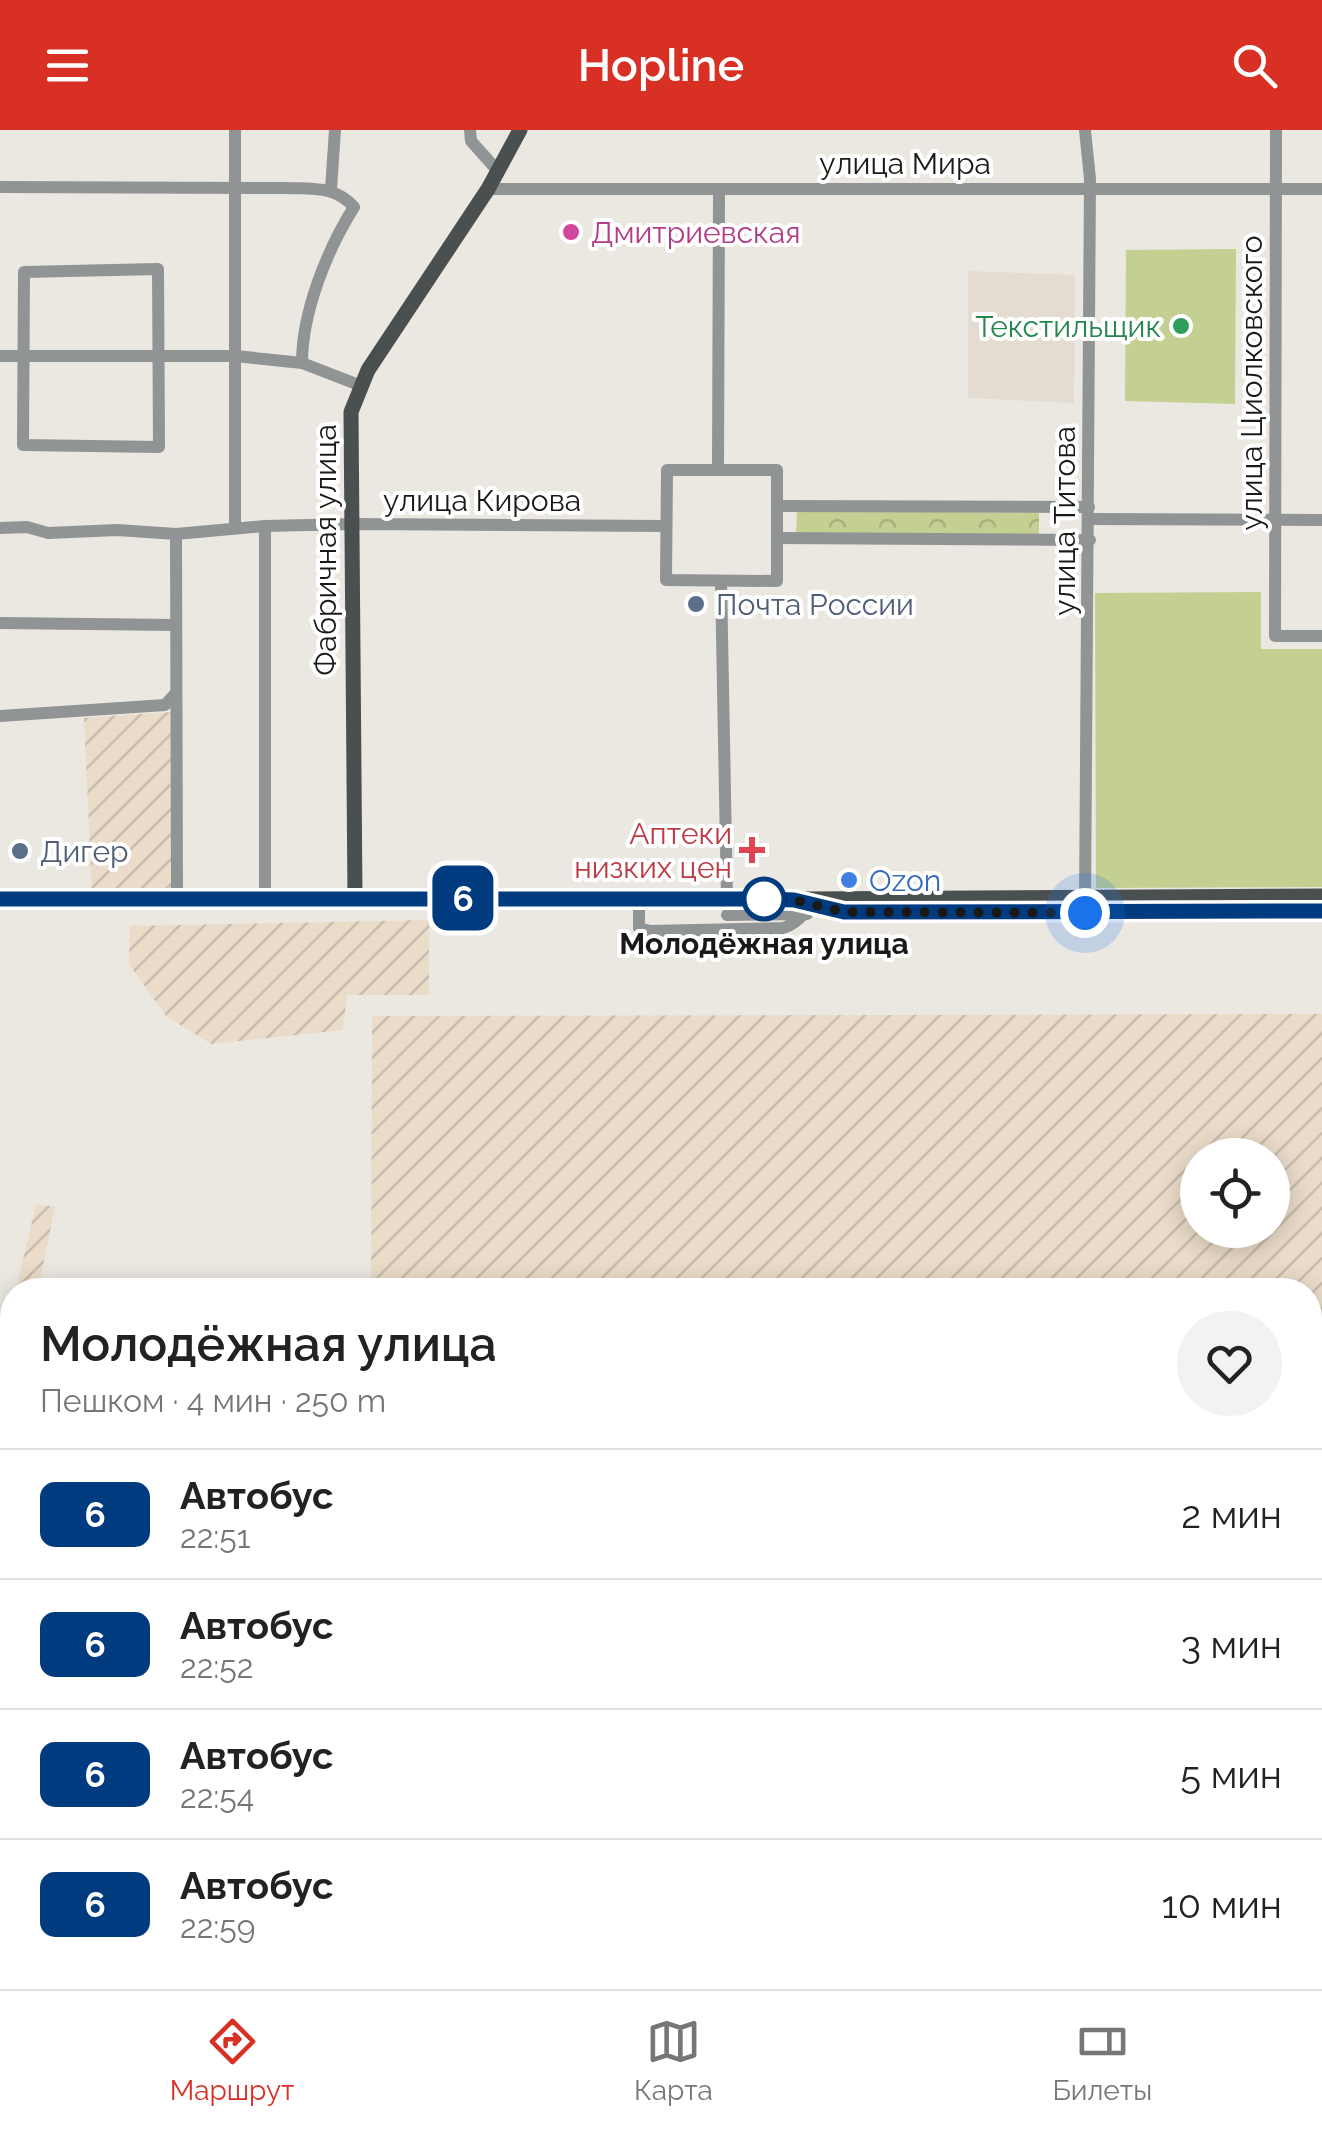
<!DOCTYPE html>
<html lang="ru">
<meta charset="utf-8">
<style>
body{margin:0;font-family:Raleway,sans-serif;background:#f2f2f2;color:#222;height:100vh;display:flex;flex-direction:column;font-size:38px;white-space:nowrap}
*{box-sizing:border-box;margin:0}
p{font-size:32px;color:#767676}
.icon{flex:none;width:55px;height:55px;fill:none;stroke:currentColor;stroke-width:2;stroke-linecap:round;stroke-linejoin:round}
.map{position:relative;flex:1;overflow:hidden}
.side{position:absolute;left:0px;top:1148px;width:1322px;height:712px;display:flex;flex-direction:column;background:#fff;border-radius:40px 40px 0 0;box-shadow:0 5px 25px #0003}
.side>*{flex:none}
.badge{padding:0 20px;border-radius:15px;font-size:35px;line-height:65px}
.fabs{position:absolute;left:1180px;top:1008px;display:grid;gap:20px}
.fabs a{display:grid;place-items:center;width:110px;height:110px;border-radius:50%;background:#fff;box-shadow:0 5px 25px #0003;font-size:50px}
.you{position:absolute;width:50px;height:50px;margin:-25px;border:8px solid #fff;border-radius:50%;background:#1a73e8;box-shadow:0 0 0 15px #1a73e833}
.map>.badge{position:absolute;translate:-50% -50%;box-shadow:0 0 0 5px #fff}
.round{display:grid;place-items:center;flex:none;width:105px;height:105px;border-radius:52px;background:#f2f2f2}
.overview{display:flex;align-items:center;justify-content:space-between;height:170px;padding:0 40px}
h1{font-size:48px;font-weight:600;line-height:75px}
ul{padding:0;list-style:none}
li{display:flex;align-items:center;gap:30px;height:130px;padding:0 40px;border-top:2px solid #e0e0e0}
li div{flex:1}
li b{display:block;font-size:38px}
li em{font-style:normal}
li .badge{min-width:110px;font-weight:700;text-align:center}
header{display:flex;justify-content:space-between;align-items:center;height:130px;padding:0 40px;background:#d93025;color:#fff;font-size:45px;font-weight:600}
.tabs{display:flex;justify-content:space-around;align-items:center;height:140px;border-top:2px solid #e0e0e0;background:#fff;font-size:28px;color:#767676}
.tabs a{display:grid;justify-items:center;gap:5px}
.tabs .selected{color:#d93025}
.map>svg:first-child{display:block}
.built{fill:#e4dcd0}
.industrial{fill:url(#industrial-furrows);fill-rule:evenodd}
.forest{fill:url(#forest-crowns)}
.green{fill:#c4cf92}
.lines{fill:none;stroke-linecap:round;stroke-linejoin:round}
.minor{stroke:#919494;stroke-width:12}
.major{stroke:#4a5050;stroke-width:15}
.line-casing{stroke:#fff;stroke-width:22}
.line{stroke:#003b80;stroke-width:15}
.walk{stroke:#1a1917;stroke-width:10;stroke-dasharray:0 18}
.hotel-dot{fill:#d1479c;stroke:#fff;stroke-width:4}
.leisure-dot{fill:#2e9e5b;stroke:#fff;stroke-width:4}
.service-dot{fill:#5c6f8a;stroke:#fff;stroke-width:4}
.health-dot{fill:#e0444e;stroke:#fff;stroke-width:4}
.shop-dot{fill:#3f7fe0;stroke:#fff;stroke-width:4}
.stop-dot{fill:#fff;stroke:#003b80;stroke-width:5}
.labels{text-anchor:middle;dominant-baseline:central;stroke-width:8;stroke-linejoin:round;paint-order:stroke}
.street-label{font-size:30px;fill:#1a1917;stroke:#fff}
.hotel-label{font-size:30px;fill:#b23c85;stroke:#fff;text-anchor:start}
.leisure-label{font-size:30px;fill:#27864d;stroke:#fff;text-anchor:end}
.service-label{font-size:30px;fill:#4e5e75;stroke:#fff;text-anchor:start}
.health-label{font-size:30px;fill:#be3a42;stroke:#fff;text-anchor:end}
.shop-label{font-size:30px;fill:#366cbe;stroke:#fff;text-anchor:start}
.stop-label{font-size:30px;font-weight:bold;fill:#1a1917;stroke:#fff}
</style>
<header><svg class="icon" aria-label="menu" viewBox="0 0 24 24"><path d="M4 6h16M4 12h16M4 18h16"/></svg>Hopline<svg class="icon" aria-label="search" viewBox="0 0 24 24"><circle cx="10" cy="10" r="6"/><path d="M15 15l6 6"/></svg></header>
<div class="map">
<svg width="1322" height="1859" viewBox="0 0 1322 1859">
<defs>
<pattern id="industrial-furrows" width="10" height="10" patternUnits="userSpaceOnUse" patternTransform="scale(2.5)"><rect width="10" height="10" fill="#ebdcc9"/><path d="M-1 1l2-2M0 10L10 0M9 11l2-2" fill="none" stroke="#c9bcac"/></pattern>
<pattern id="forest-crowns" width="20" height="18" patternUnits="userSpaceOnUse" patternTransform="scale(2.5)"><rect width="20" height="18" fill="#c4cf92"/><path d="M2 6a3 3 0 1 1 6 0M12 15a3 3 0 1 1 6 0" fill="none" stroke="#a8b17d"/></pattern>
</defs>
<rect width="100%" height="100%" fill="#ebe8e2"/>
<polygon class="built" points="968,141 1075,145 1074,273 968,268"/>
<g class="industrial">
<polygon points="171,582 172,763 92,763 84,588"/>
<polygon points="429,790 429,865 347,865 343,900 211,914 166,886 129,834 130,796"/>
<path d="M1322,884V1699H1310V1160H371L372,886ZM1272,1025V1100H1198V1025Z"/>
<polygon points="36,1074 55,1077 38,1160 16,1160"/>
</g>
<polygon class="forest" points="797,381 1039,383 1039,405 796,404"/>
<g class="green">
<polygon points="1236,119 1235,274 1125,271 1126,120"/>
<polygon points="1261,462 1261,519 1322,519 1322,757 1096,758 1095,463"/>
</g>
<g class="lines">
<g class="minor">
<polyline points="235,0 235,398"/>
<polyline points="470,0 471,11 497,40"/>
<polyline points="1085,0 1090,49 1085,775"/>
<polyline points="1276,0 1275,506 1322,506"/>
<path d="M0,57L287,58C314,59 335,56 354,77C327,120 302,182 302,233"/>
<polyline points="331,59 335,0"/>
<polyline points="488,59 1322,59"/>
<polygon points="158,139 159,317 23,315 24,142"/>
<polyline points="0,226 236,226 302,233 359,255"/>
<polygon points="667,340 777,340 777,451 666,450"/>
<polyline points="718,340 719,60"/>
<polyline points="777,376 1089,377"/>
<polyline points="1090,389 1322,390"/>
<polyline points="0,398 27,397 48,403 117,400 176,404 265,396 353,394 666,396"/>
<polyline points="176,404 177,768"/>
<polyline points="777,408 1090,410"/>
<polyline points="721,451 727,769"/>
<polyline points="0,493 176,495"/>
<polyline points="0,586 165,575 176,563"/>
<polyline points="265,768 265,396"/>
<polyline points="0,769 355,767"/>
<path d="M639,770V798L650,801L783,798C798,794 806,779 820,771"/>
<polyline points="727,785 807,784"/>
<polyline points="0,1310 12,1334"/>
<polyline points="0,1551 11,1673 12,1778"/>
<polyline points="0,1842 12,1842"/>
<polyline points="457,1848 480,1859"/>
</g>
<g class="major">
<polyline points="520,0 488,59 368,240 351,282 355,767 639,770 1322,766"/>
<polyline points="812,775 843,782 1322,781"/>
</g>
</g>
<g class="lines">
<g class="line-casing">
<polyline id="line" points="0,769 767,769 794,770 844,782 1322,781"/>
</g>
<use href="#line" class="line"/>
<polyline class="walk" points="764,769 794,770 844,782 1085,783"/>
</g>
<circle class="hotel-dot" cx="571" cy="102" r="10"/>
<circle class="leisure-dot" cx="1181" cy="196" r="10"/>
<g class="service-dot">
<circle cx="696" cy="474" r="10"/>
<circle cx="20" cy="721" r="10"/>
</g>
<path class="health-dot" d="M747 705h10v10h10v10h-10v10h-10v-10h-10v-10h10z"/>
<circle class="shop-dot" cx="849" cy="750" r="10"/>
<circle class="stop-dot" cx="764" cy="769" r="20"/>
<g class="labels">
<g class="street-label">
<text x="905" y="33">улица Мира</text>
<text transform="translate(1251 253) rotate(-90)">улица Циолковского</text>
<text x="482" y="370">улица Кирова</text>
<text transform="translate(1064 391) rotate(-90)">улица Титова</text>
<text transform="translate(325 420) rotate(-90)">Фабричная улица</text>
</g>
<g class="hotel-label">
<text x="591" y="102">Дмитриевская</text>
</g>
<g class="leisure-label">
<text x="1161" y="196">Текстильщик</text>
</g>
<g class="service-label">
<text x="716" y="474">Почта России</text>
<text x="40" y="721">Дигер</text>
</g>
<g class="health-label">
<text x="732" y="703">Аптеки<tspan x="732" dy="34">низких цен</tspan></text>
</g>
<g class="shop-label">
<text x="869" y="750">Ozon</text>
</g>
<g class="stop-label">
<text x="764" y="813">Молодёжная улица</text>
</g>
</g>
</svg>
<div class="fabs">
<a><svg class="icon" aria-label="locate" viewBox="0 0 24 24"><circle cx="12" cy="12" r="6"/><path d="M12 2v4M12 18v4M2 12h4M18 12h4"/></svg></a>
</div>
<div class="you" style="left:1085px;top:783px"></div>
<b class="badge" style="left:463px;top:768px;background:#003b80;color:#fff">6</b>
<section class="side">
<div class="overview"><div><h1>Молодёжная улица</h1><p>Пешком · 4 мин · 250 m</p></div><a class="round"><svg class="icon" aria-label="heart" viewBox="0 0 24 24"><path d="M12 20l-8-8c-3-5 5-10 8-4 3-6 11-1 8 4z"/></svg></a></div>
<ul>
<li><span class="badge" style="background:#003b80;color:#fff">6</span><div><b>Автобус</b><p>22:51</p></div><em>2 мин</em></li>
<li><span class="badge" style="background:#003b80;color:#fff">6</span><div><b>Автобус</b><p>22:52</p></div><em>3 мин</em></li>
<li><span class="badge" style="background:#003b80;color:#fff">6</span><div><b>Автобус</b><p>22:54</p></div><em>5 мин</em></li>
<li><span class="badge" style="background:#003b80;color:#fff">6</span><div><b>Автобус</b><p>22:59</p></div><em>10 мин</em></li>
</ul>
</section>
</div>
<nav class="tabs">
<a class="selected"><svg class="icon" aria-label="directions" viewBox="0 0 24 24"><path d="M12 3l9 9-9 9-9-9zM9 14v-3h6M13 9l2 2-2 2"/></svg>Маршрут</a>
<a><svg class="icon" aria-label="map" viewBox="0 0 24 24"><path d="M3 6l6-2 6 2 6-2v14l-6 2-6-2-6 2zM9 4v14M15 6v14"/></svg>Карта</a>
<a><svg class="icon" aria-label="tickets" viewBox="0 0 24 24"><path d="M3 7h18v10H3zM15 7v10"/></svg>Билеты</a>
</nav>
